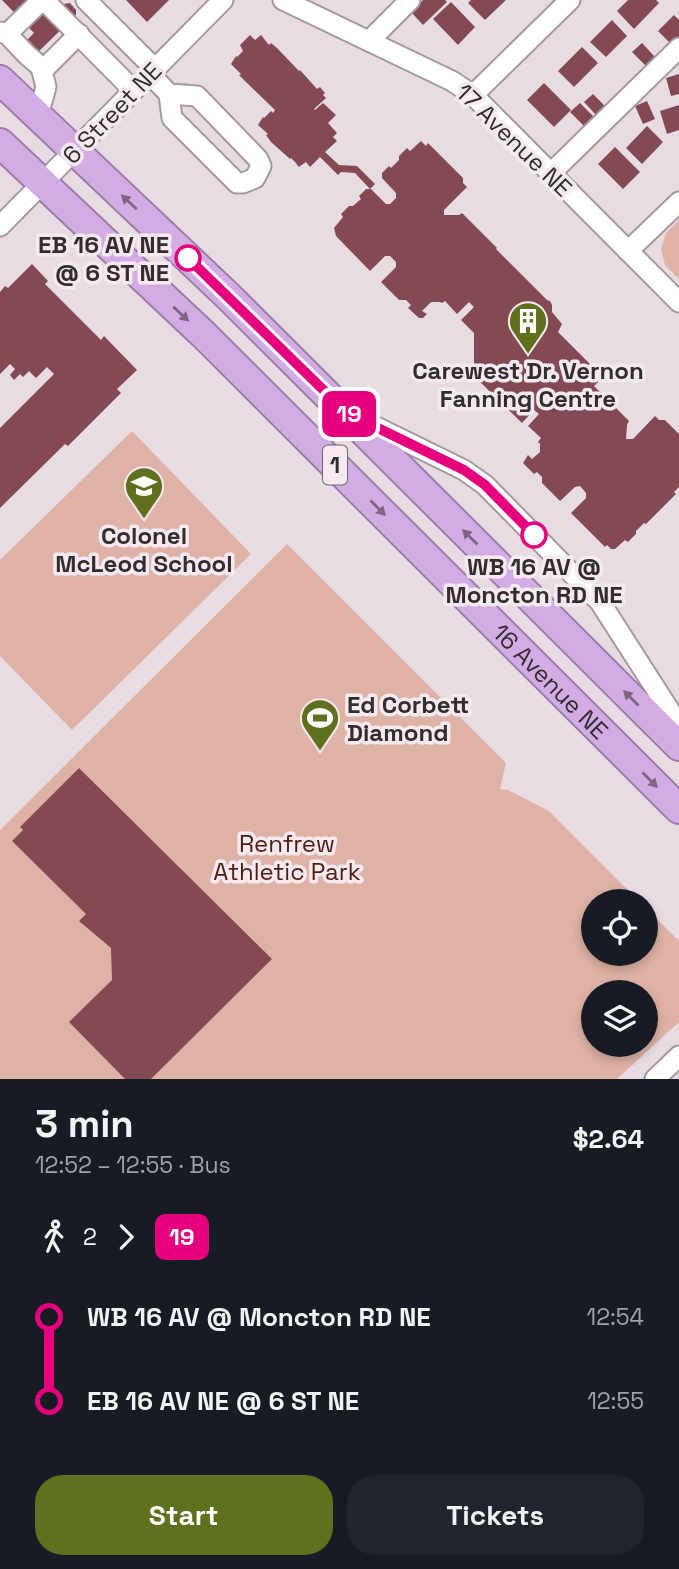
<!DOCTYPE html>
<meta charset="utf-8">
<style>
body{margin:0;font-family:"Space Grotesk",sans-serif;background:#20242c;color:#f1f3f6;height:100vh;display:flex;flex-direction:column;font-size:26px;white-space:nowrap}
*{box-sizing:border-box;margin:0}
p{font-size:23px;color:#9ea1a6}
.icon{flex:none;width:38px;height:38px;fill:none;stroke:currentColor;stroke-width:2;stroke-linecap:round;stroke-linejoin:round}
.map{position:relative;height:1079px;overflow:hidden}
.sheet{display:flex;flex-direction:column;background:#171b24;flex:1}
.sheet>*{flex:none}
.badge{padding:0 14px;border-radius:10px;font-size:24px;line-height:46px}
.buttons{position:absolute;left:581px;top:889px;display:grid;gap:14px}
.buttons a{display:grid;place-items:center;width:77px;height:77px;border-radius:50%;background:#171b24;box-shadow:0 4px 10px #0003;font-size:35px}
.map>.badge{position:absolute;translate:-50% -50%;box-shadow:0 0 0 4px #fff}
.legs{display:flex;align-items:center;gap:10px;height:77px;padding:0 35px;font-size:23px}
.legs p{margin-inline-start:auto}
.head{display:flex;align-items:center;justify-content:space-between;height:119px;padding:0 35px}
h1{font-size:38px;font-weight:600;line-height:52px}
.primary-button{display:flex;gap:14px;margin-top:auto;padding:14px 35px}
.primary-button a{flex:1;height:80px;border-radius:28px;background:#60711e;color:#fff;font-size:28px;font-weight:600;line-height:80px;text-align:center}
.primary-button a+a{background:#20242c;color:#f1f3f6}
ul{padding:0 35px;list-style:none}
li{display:flex;align-items:center;gap:24px;height:84px;font-size:26px}
li i{display:grid;place-items:center;width:10px;height:100%;margin:0 9px;background:currentColor}
li i::after{content:'';width:18px;height:18px;margin:-9px;border:5px solid;border-radius:50%;background:#171b24}
li p{margin-inline-start:auto}
li:first-child i{background:linear-gradient(#0000 50%,currentColor 0)}
li:last-child i{background:linear-gradient(currentColor 50%,#0000 0)}
.map>svg:first-child{display:block}
.green{fill:#deb2a4;fill-rule:evenodd}
.building{fill:#844a54}
.lines{fill:none;stroke-linecap:round;stroke-linejoin:round}
.minor-casing{stroke:#a5999f;stroke-width:23}
.highway-casing{stroke:#9b7fa5;stroke-width:32}
.minor{stroke:#fff;stroke-width:19}
.highway{stroke:#d3abe5;stroke-width:28}
.oneway{fill:#7a6681}
.line-1-casing{stroke:#fff;stroke-width:16}
.line-1{stroke:#e6007e;stroke-width:10}
.stop-1-dot{fill:#fff;stroke:#e6007e;stroke-width:3.5}
.labels{text-anchor:middle;dominant-baseline:central;stroke-width:7;stroke-linejoin:round;paint-order:stroke}
.shield{fill:#f6e9f0;stroke:#6d6569;stroke-width:2}
.shield-label{font-size:23px;font-weight:bold;fill:#322d2f}
.street-label{font-size:24px;fill:#322d2f;stroke:#f6e9f0}
.stop-label{font-size:24px;font-weight:bold;fill:#322d2f;stroke:#f6e9f0;text-anchor:end}
.poi-label{font-size:24px;font-weight:bold;fill:#322d2f;stroke:#f6e9f0}
.park-label{font-size:24px;fill:#541c0a;stroke:#f6e9f0}
</style>
<div class="map">
<svg width="679" height="1079" viewBox="0 0 679 1079">
<rect width="100%" height="100%" fill="#e8dce3"/>
<g class="green">
<polygon points="679,220 679,279 665,265 661,249 666,233"/>
<polygon points="132,431 251,554 72,730 0,656 0,560"/>
<path d="M287,544L506,763L500,789L508,790L549,811L639,901H593V954H646V908L679,941V1022L617,1079H0V830ZM593,992H646V1045H593Z"/>
</g>
<g class="building">
<polygon points="2,0 33,0 50,16 63,4 70,3 76,10 76,15 35,55 26,41 34,33"/>
<polygon points="126,0 169,0 147,22"/>
<polygon points="423,0 445,0 447,2 423,25 411,12"/>
<polygon points="471,0 506,0 485,20 468,3"/>
<polygon points="628,0 656,0 659,3 634,29 617,11"/>
<polygon points="451,2 475,27 458,45 433,19"/>
<polygon points="674,15 679,20 679,40 673,46 658,31"/>
<polygon points="612,20 627,36 606,57 590,42"/>
<polygon points="250,35 255,40 261,35 269,45 271,43 277,48 299,71 300,70 317,89 320,87 325,93 323,95 326,98 314,109 315,110 323,103 336,115 328,123 337,133 333,137 337,141 325,152 339,165 357,166 375,184 370,189 355,173 341,172 338,175 320,157 310,167 306,162 299,167 295,162 291,158 290,159 271,142 266,135 268,134 258,125 263,117 264,118 271,111 273,113 275,110 245,81 239,75 241,74 231,64 236,56 237,57 243,51 240,45"/>
<polygon points="642,43 656,58 647,67 632,52"/>
<polygon points="582,47 598,63 574,87 558,71"/>
<polygon points="679,74 679,94 671,96 666,78"/>
<polygon points="544,83 571,110 554,127 527,100"/>
<polygon points="593,94 606,107 597,116 584,102"/>
<polygon points="647,101 655,119 643,124 635,106"/>
<polygon points="580,103 594,117 584,126 570,112"/>
<polygon points="679,105 679,130 667,134 660,111"/>
<polygon points="647,126 663,142 642,164 626,148"/>
<polygon points="421,141 426,146 428,143 463,178 463,183 467,187 444,210 444,215 459,215 462,213 497,248 496,249 547,300 550,301 552,305 552,312 562,324 558,332 603,377 594,386 629,421 627,425 626,439 633,439 655,416 659,420 665,420 679,434 679,487 674,492 676,494 646,524 644,523 636,531 636,534 628,542 625,540 615,549 611,549 607,545 605,547 571,513 586,498 586,493 580,486 575,487 560,501 542,483 542,477 537,472 534,474 523,463 528,455 532,459 540,452 540,444 538,442 541,438 528,426 539,414 534,410 522,423 475,377 474,378 474,333 461,320 474,307 469,302 457,314 445,301 442,303 440,302 431,302 422,311 427,314 423,318 419,318 408,308 411,305 406,300 399,300 381,282 396,267 396,262 390,256 385,256 370,271 336,236 334,228 343,217 341,214 349,206 353,206 361,199 359,196 366,189 371,189 386,204 390,204 396,198 396,193 382,178 382,173 389,166 391,168 399,160 399,156 407,148 410,151"/>
<polygon points="615,147 640,172 623,189 598,164"/>
<polygon points="32,264 48,281 45,284 101,340 104,336 137,370 117,389 121,393 68,446 65,444 0,508 0,428 54,374 47,367 36,378 29,371 23,377 20,374 14,380 10,375 15,369 10,364 0,374 0,292 5,286 8,288"/>
<polygon points="79,768 272,959 151,1079 125,1079 69,1022 112,980 111,948 79,921 86,914 12,841 23,830 20,827"/>
</g>
<g class="lines">
<g class="minor-casing">
<g id="minor">
<polyline points="44,0 133,90"/>
<polyline points="86,0 155,69"/>
<polyline points="283,0 452,81 473,95 679,302"/>
<polyline points="0,32 7,34 27,55 41,67 46,87 38,116"/>
<polyline points="7,34 42,0"/>
<polyline points="369,41 410,0"/>
<polyline points="42,71 79,34"/>
<polyline points="150,74 169,94 172,118 237,183 243,183 255,178 261,166 258,159 197,96 169,94"/>
<polyline points="473,95 570,0"/>
<polyline points="550,174 679,48"/>
<polyline points="0,226 223,0"/>
<polyline points="628,251 679,202"/>
<polyline points="358,418 464,470 485,485 600,602 679,725"/>
<polyline points="655,1079 679,1056"/>
</g>
</g>
<g class="highway-casing">
<g id="highway">
<polyline points="0,80 228,296 679,746"/>
<path id="s1" d="M0,143L204,335L679,809"/>
</g>
</g>
<use href="#minor" class="minor"/>
<use href="#highway" class="highway"/>
</g>
<defs><path id="oneway-solid" d="M-6-.8H1V-3.2L6.5 0L1 3.2V.8H-6Z" transform="scale(1.75)"/></defs>
<g class="oneway">
<use href="#oneway-solid" transform="translate(129 202) rotate(-137)"/>
<use href="#oneway-solid" transform="translate(181 314) rotate(43)"/>
<use href="#oneway-solid" transform="translate(378 508) rotate(45)"/>
<use href="#oneway-solid" transform="translate(470 537) rotate(-135)"/>
<use href="#oneway-solid" transform="translate(631 698) rotate(-135)"/>
<use href="#oneway-solid" transform="translate(650 780) rotate(45)"/>
</g>
<g class="lines">
<g class="line-1-casing">
<polyline id="line-1" points="188,258 347,413 464,470 485,485 534,535"/>
</g>
<use href="#line-1" class="line-1"/>
</g>
<defs>
<g id="building-pin" transform="scale(2.0125)"><path d="M0 17L-7.5 6A9.5 9.5 0 1 1 7.5 6Z" fill="#60711e" stroke="#f6e9f0"/><path d="M-4-6H4V6H1V3H-1V6H-4ZM-2.5-4.3h1.7v1.8h-1.7ZM.8-4.3h1.7v1.8H.8ZM-2.5-1h1.7V.8h-1.7ZM.8-1h1.7V.8H.8Z" fill="#fff"/></g>
<g id="school-pin" transform="scale(2.0125)"><path d="M0 17L-7.5 6A9.5 9.5 0 1 1 7.5 6Z" fill="#60711e" stroke="#f6e9f0"/><path d="M0-5L7-2L0 1L-7-2ZM-4 1L0 2.5L4 1V4Q0 6-4 4Z" fill="#fff"/></g>
<g id="stadium-pin" transform="scale(2.0125)"><path d="M0 17L-7.5 6A9.5 9.5 0 1 1 7.5 6Z" fill="#60711e" stroke="#f6e9f0"/><path d="M0-5a6.5 5 0 1 0 0 10a6.5 5 0 1 0 0-10ZM-3.5-1.8h7v3.6h-7Z" fill="#fff"/></g>
</defs>
<g fill-rule="evenodd">
<use href="#building-pin" x="528" y="321"/>
<use href="#school-pin" x="144" y="486"/>
<use href="#stadium-pin" x="320" y="718"/>
</g>
<g class="stop-1-dot">
<circle cx="188" cy="258" r="12"/>
<circle cx="534" cy="535" r="12"/>
</g>
<g class="labels">
<rect class="shield" x="323" y="445.5" width="24" height="39" rx="5"/>
<g class="shield-label">
<text x="335" y="465">1</text>
</g>
<g class="street-label">
<text transform="translate(112 113) rotate(-46)">6 Street NE</text>
<text transform="translate(514 140) rotate(44)">17 Avenue NE</text>
<text stroke="none"><textPath href="#s1" startOffset="770">16 Avenue NE</textPath></text>
</g>
<g class="stop-label">
<text x="169" y="244">EB 16 AV NE<tspan x="169" dy="28">@ 6 ST NE</tspan></text>
<text x="534" y="566" text-anchor="middle">WB 16 AV @<tspan x="534" dy="28">Moncton RD NE</tspan></text>
</g>
<g class="poi-label">
<text x="528" y="370">Carewest Dr. Vernon<tspan x="528" dy="28">Fanning Centre</tspan></text>
<text x="144" y="535">Colonel<tspan x="144" dy="28">McLeod School</tspan></text>
<text x="347" y="704" text-anchor="start">Ed Corbett<tspan x="347" dy="28">Diamond</tspan></text>
</g>
<g class="park-label">
<text x="287" y="843">Renfrew<tspan x="287" dy="28">Athletic Park</tspan></text>
</g>
</g>
</svg>
<div class="buttons">
<a><svg class="icon" aria-label="locate" viewBox="0 0 24 24"><circle cx="12" cy="12" r="6"/><path d="M12 2v4M12 18v4M2 12h4M18 12h4"/></svg></a>
<a><svg class="icon" aria-label="layers" viewBox="0 0 24 24"><path d="M12 4l9 5-9 5-9-5zM3 14l9 5 9-5"/></svg></a>
</div>
<b class="badge" style="left:349px;top:414px;background:#e6007e;color:#fff">19</b>
</div>
<section class="sheet">
<div class="head"><div><h1>3 min</h1><p>12:52 – 12:55 · Bus</p></div><b>$2.64</b></div>
<div class="legs"><svg class="icon" aria-label="walk" viewBox="0 0 24 24"><circle cx="13" cy="4" r="2"/><path d="M13 8l-2 6 4 7M11 14l-3 7M7 12l3-4h3l4 4"/></svg>2<svg class="icon" aria-label="forward" viewBox="0 0 24 24"><path d="M9 5l7 7-7 7"/></svg><b class="badge" style="background:#e6007e;color:#fff">19</b></div>
<ul>
<li><i style="color:#e6007e"></i><b>WB 16 AV @ Moncton RD NE</b><p>12:54</p></li>
<li><i style="color:#e6007e"></i><b>EB 16 AV NE @ 6 ST NE</b><p>12:55</p></li>
</ul>
<div class="primary-button"><a>Start</a><a>Tickets</a></div>
</section>
